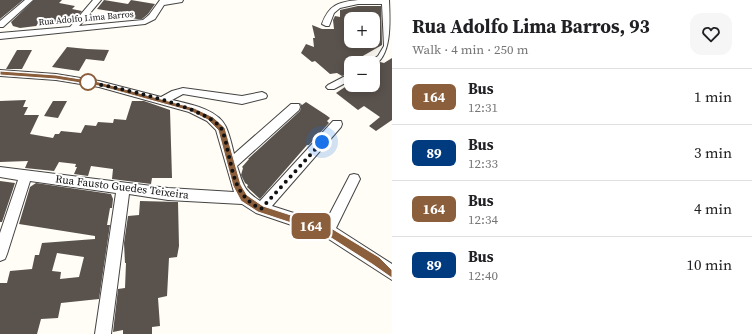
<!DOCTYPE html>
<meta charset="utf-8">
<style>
body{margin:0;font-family:"Source Serif 4",serif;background:#f6f6f6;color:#202124;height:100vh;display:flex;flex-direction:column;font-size:15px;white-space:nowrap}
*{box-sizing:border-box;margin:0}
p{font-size:13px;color:#757577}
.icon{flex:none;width:22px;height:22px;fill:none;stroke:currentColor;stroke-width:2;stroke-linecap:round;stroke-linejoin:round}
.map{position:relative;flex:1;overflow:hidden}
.details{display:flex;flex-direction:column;background:#fff;width:360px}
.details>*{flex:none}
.badge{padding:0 8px;border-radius:6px;font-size:14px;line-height:26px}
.controls{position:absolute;left:344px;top:12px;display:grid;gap:8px}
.controls a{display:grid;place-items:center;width:36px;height:36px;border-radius:8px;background:#fff;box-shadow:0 2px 10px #0003;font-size:20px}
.you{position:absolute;width:20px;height:20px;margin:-10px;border:3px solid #fff;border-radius:50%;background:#1a73e8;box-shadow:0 0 0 6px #1a73e833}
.map>.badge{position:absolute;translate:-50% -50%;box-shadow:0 0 0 2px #fff}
.round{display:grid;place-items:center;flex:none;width:42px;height:42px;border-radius:12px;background:#f6f6f6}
.summary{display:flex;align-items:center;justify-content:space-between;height:68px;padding:0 20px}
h1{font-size:19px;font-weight:700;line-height:30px}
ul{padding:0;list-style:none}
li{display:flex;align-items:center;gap:12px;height:56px;padding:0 20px;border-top:1px solid #e0e0e0}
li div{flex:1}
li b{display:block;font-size:15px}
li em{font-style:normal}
li .badge{min-width:44px;font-weight:700;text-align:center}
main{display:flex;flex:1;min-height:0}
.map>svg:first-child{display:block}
.building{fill:#5a524d;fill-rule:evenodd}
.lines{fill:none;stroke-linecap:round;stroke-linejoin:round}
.minor-casing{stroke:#444;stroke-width:2}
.minor{fill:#fff;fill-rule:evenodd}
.line{fill:#8b5e3c;stroke:#fff}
.walk{stroke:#111;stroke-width:4;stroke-dasharray:0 7.2}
.stop-dot{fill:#fff;stroke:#8b5e3c;stroke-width:2}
.labels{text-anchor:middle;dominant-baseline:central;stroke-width:4;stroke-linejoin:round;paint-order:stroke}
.far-street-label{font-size:9px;fill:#111;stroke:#fff}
.street-label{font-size:11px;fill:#111;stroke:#fff}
</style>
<main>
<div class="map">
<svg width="392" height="334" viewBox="0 0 392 334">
<rect width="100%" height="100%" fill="#fffdf5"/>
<g class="building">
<polygon points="0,0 23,0 0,19"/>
<polygon points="34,0 62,0 59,3 75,6 72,9 82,11 77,17 61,23 39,23 36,26 20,28 13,26 11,22"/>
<polygon points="104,0 128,4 131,0 155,4 148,14 142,19 137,19 119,16 122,13 97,9"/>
<path d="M358,6H381L382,45L361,57L370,59L366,63H351V72L342,76L337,73L330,74L315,61L312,62L301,53L306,44L314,47L313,38H315L312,25L322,29H334L333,20L335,16L340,17V10ZM351,19H373V41H364L363,43L351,41Z"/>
<polygon points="67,47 87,49 109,50 104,61 86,59 79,71 52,67"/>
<polygon points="17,50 32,50 22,69 6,69"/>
<polygon points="392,58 392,120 376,131 369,126 380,117 364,106 358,110 336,93 351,83 351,85 373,85 373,67 380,62 384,63"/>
<polygon points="26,100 23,107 28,107 24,115 39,115 30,134 53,138 55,134 59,134 61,131 81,133 85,125 96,126 98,122 113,123 114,119 126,120 132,101 144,101 170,110 172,178 152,178 151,184 112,179 113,169 91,166 88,176 74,174 77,167 75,167 76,164 59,162 54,171 25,168 28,161 0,162 0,101"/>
<polygon points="53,101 67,101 58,118 44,116"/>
<polygon points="306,102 326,115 330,118 327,121 329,123 309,145 307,145 260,199 247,187 248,185 245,183 241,175 243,168 242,167 249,159 248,159 300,111 301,107 300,103 302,105"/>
<polygon points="0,181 15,183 2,222 0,222"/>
<path d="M36,183L111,194L113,199L112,208H110L107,225H110L99,299L61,303L58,318L41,319L37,334H0V283H7L10,271L32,269L35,255H39L42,243L95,239V236L19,224L30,187ZM57,253L84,257L79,277L60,279L61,272L52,271Z"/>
<polygon points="140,201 178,202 179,246 177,257 169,258 167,296 158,298 160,326 152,327 152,334 123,334 123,330 113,332 118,289 125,288 126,263 125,263 124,243 128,216 139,215"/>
</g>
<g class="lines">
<g class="minor-casing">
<g id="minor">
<polygon points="25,0 33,0 3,27 0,27 0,21"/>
<polygon points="93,0 101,0 79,26 143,20 149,15 160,0 183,0 182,2 164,5 155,19 145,24 0,39 0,33 70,27"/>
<path d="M358,0H389C390,23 392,56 373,66V63H367L378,56L384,46L382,4H358L340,8L334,13L329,26H326L322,24C329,5 338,2 358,0Z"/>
<path d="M0,70L56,74L99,81L161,97L172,91L183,88L242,96L262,92L266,94L267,96L266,98L242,104L183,94L172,100C189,104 218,109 226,127C230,136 232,146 234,154L291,104H299L300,107L299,110L237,166C243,184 243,190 260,201L333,121H341L342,124L341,127L272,206L325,223L350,175L354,174L358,175L360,179L336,228L392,264V280L324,236L256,213L242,204L168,200L129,194L111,334H95L116,193L30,181L7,254L5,259L0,261V233L18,180L0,177V167L168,188L234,192L216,130L207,121L189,112L99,87L56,80L0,76Z"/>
<polygon points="351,73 351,80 334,89 328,89 326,87 328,85"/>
</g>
</g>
<use href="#minor" class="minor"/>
</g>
<polygon class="line" points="0,71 56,75 99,82 194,108 213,117 225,128 241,185 247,195 263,206 331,228 379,257 392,270 392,278 372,264 325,234 258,212 241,201 233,186 218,130 208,120 190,111 99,86 56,79 0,75"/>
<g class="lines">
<path class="walk" d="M88,82H84C113,86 205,106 221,128C224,134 226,142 227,148C234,175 234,195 261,209L322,142"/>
</g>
<circle class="stop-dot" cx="88" cy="82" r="8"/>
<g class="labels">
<g class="far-street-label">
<text transform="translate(86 18) rotate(-5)">Rua Adolfo Lima Barros</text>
</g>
<g class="street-label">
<text transform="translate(122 187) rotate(7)">Rua Fausto Guedes Teixeira</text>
</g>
</g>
</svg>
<div class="controls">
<a>+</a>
<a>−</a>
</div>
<div class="you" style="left:322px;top:142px"></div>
<b class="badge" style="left:311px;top:226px;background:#8b5e3c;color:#fff">164</b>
</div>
<section class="details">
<div class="summary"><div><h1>Rua Adolfo Lima Barros, 93</h1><p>Walk · 4 min · 250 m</p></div><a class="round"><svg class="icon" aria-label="heart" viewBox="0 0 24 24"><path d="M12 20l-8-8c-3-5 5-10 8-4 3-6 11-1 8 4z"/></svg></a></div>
<ul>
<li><span class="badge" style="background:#8b5e3c;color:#fff">164</span><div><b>Bus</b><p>12:31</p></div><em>1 min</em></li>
<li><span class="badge" style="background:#003b80;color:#fff">89</span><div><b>Bus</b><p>12:33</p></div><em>3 min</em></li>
<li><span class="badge" style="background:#8b5e3c;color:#fff">164</span><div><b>Bus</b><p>12:34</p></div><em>4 min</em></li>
<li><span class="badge" style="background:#003b80;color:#fff">89</span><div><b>Bus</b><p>12:40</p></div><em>10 min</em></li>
</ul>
</section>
</main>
